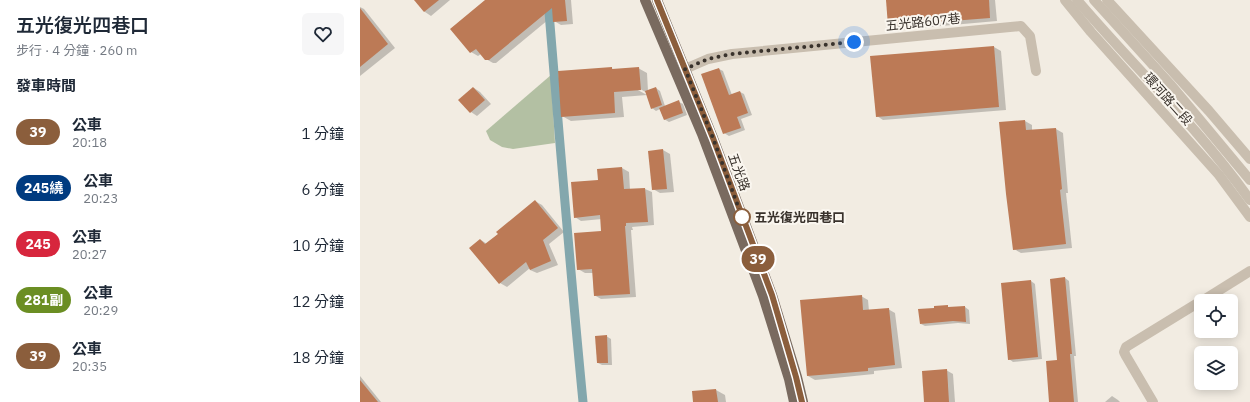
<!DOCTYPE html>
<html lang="zh-TW">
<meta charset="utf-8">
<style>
body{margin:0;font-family:"IBM Plex Sans","Noto Sans TC",sans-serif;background:#f6f6f7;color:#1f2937;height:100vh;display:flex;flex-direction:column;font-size:15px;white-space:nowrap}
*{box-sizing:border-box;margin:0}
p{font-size:13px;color:#747a83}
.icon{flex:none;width:22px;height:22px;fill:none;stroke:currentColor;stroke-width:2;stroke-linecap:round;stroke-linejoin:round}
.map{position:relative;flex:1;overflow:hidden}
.panel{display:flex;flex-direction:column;background:#fff;width:360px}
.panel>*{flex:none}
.badge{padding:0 8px;border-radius:13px;font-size:14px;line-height:26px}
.fabs{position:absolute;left:834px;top:294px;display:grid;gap:8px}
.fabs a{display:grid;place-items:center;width:44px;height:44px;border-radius:6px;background:#fff;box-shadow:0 2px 10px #0003;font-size:20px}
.you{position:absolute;width:20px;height:20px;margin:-10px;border:3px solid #fff;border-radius:50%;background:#1a73e8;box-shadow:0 0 0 6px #1a73e833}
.map>.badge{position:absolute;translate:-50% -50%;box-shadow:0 0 0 2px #fff}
h2{padding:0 16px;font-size:15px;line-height:36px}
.round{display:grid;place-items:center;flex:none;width:42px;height:42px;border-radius:6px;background:#f6f6f7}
.headline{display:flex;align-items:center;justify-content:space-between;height:68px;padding:0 16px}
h1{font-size:19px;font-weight:600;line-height:30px}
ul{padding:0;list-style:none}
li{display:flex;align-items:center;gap:12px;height:56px;padding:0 16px}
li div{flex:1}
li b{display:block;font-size:15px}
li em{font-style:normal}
li .badge{min-width:44px;font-weight:700;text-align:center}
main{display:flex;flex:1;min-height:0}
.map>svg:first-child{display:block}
.green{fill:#b3c0a3}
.shadow{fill:#0003;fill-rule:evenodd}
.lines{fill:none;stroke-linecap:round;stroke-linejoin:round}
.canal{stroke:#83a7ad;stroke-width:9}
.building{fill:#bc7a56}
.minor{stroke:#c9beaf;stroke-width:10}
.major{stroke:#796a5f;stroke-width:10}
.line-casing{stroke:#fff;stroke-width:9}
.line{stroke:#8b5e3c;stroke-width:6}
.walk{stroke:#39322c;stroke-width:4;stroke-dasharray:0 7.2}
.stop-dot{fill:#fff;stroke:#8b5e3c;stroke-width:2}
.labels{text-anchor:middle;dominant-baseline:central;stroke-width:4;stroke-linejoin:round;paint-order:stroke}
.street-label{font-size:13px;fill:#39322c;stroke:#faf6ef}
.stop-label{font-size:13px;font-weight:bold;fill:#39322c;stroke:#faf6ef;text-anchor:start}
</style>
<main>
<section class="panel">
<div class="headline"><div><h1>五光復光四巷口</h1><p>步行 · 4 分鐘 · 260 m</p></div><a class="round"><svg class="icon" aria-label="heart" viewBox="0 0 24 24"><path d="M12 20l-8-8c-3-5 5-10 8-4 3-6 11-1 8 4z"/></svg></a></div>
<h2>發車時間</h2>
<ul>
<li><span class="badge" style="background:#8b5e3c;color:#fff">39</span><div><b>公車</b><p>20:18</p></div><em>1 分鐘</em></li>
<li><span class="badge" style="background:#003b80;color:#fff">245繞</span><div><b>公車</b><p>20:23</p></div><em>6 分鐘</em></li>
<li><span class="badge" style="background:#d7263d;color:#fff">245</span><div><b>公車</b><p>20:27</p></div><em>10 分鐘</em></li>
<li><span class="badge" style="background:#6b8e23;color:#fff">281副</span><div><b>公車</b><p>20:29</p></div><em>12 分鐘</em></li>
<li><span class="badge" style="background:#8b5e3c;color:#fff">39</span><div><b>公車</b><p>20:35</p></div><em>18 分鐘</em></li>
</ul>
</section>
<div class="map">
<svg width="890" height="402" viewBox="0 0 890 402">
<rect width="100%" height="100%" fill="#f2ece2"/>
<polygon class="green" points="191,75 195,143 153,149 142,147 130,140 126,131"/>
<g class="shadow">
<polygon points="55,0 90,0 71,16 65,12"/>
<polygon points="126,0 211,0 213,24 201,25 194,21 194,15 136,63 133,63 126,59 121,54 118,56 111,52 91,29"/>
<polygon points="527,0 635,0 637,21 536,30 529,26"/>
<polygon points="0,7 4,9 35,48 0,76"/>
<polygon points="634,47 641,51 646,110 523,120 517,116"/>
<path d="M251,68L255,70L278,68L287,73L288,91L296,88L300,91L305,106L319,102L323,104L327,115L309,122L304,119L300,109L296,111L292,108L287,95L262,97L264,117L211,121L202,116ZM277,87L287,93V95L276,89Z"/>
<polygon points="359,69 363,71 372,95 380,92 384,94 392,115 381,119 385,130 369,136 364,133"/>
<polygon points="114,88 120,92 131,104 117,116 111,112"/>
<polygon points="665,121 672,125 672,131 696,129 703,133 708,193 706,193 712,248 661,253 654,249"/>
<polygon points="303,150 310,154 314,192 300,193 293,189"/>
<polygon points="262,168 269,172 270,190 285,189 292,192 294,225 272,227 273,230 271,230 276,297 241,299 234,295 233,273 225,273 218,269 243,232 242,219 221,221 215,217 239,181"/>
<polygon points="175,201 182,205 204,232 189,244 198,265 177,273 170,270 170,268 147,287 140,283 121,240 127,244"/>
<polygon points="705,278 709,281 716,356 714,356 718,402 690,402 699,361"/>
<polygon points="671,281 675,284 682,359 653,362 649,359"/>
<polygon points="501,296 508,300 509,311 528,309 535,313 542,368 514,371 514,374 455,380 448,376"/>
<polygon points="587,306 590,308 605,307 609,310 610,324 598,323 565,326 561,324"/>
<polygon points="246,336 251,339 252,365 242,365 238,363"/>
<polygon points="586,370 593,374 595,402 565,402"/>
<polygon points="0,376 21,402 0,402"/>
<polygon points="356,390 365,395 366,402 334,402 333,392"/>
<polygon points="752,396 758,400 760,402 745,402"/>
</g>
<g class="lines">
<path class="canal" d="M188,0C199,134 210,268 223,402"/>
</g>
<g class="building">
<polygon points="54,0 79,0 64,12"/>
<polygon points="125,0 205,0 207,21 193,22 192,8 129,60 125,60 116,49 110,53 90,29"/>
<polygon points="526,0 629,0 630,18 528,26"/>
<polygon points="0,8 28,44 0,67"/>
<polygon points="634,46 639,107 516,117 510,56"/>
<polygon points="252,67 252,69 279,67 281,90 254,92 255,113 201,117 198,71"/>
<polygon points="359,68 369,95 380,91 388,113 377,117 381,128 363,134 341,74"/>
<polygon points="113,87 125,100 110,113 98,100"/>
<polygon points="296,87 302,105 291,109 285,91"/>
<polygon points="319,100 323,113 304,120 299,108"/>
<polygon points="665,120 666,130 696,128 702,189 700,190 706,244 653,250 646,194 639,122"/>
<polygon points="303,149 307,189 292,190 288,151"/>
<polygon points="262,167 264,189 285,188 288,222 266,223 266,226 265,226 270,294 234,296 232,269 217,270 214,233 241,231 240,215 214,218 211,182 238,180 237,169"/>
<polygon points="175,200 198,228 183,240 191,261 170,270 166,262 139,284 109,248 120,239 125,244 138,234 136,232"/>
<polygon points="705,277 712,354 710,354 714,402 689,402 686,361 697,360 690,279"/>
<polygon points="671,280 678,357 648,360 641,283"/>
<polygon points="502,295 503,310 529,308 535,365 508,368 508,371 447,376 440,300"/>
<polygon points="588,305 588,307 605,306 606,322 593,321 560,324 558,309 574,308 574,306"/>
<polygon points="247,335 248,363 237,363 235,336"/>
<polygon points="587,369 589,402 564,402 562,371"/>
<polygon points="0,380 18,402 0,402"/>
<polygon points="356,389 358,402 333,402 332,391"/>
</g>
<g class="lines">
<g class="minor">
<polyline points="705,0 731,32 859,175 890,217"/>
<path d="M717,0C774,67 839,128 890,200"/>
<polyline points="734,0 810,84 890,180"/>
<polyline points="747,0 849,111 890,159"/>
<polyline points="325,69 348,59 372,54 661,26 670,36 676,71"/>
<polyline points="842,301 890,271"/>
<polyline points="793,402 766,356 764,352 766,347 841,301"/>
</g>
<g class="major">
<polyline points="285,0 342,134 403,296 429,379 434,402"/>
<polyline points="297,0 353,138 412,295 437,377 443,402"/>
</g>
</g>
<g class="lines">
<g class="line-casing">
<polyline id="line" points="297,0 353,138 412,295 436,377 442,402"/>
</g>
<use href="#line" class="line"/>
<polyline class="walk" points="382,217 353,138 325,69 348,59 372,54 494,42"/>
</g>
<circle class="stop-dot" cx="382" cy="217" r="8"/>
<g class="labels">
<g class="street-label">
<text transform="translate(563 22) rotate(-6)">五光路607巷</text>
<text transform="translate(808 99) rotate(48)">環河路二段</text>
<text transform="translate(379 172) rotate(70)">五光路</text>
</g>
<g class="stop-label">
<text x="394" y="217">五光復光四巷口</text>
</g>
</g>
</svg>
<div class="fabs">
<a><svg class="icon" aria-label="locate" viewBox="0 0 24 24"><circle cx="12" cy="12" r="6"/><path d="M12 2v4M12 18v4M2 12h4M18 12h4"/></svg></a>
<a><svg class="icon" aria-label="layers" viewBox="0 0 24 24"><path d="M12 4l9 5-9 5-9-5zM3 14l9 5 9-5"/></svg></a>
</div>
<div class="you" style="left:494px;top:42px"></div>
<b class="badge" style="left:398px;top:259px;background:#8b5e3c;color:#fff">39</b>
</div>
</main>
